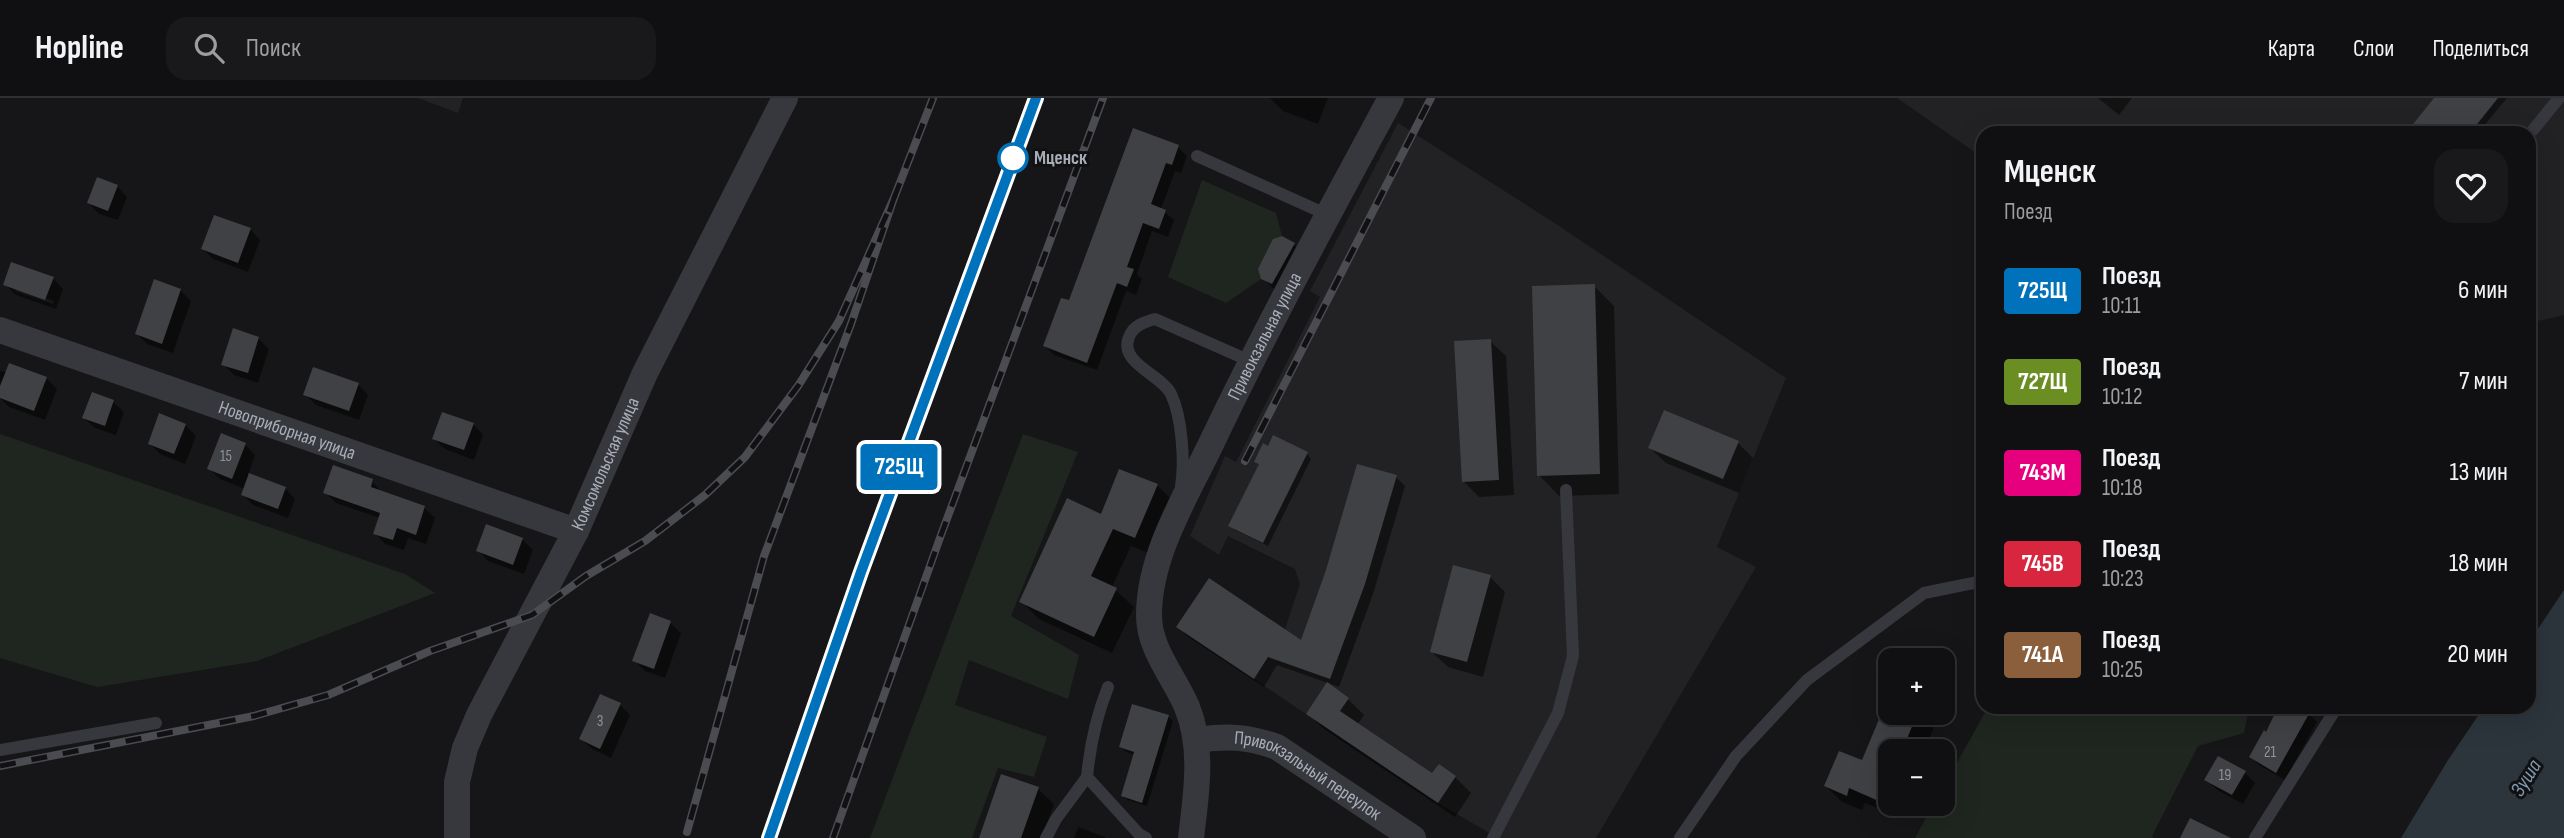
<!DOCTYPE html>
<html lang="ru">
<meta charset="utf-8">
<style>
body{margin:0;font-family:"Sofia Sans Condensed",sans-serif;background:#19191b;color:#f1f3f6;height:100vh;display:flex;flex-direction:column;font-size:26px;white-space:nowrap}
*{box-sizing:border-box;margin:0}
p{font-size:23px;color:#9c9d9f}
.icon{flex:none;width:38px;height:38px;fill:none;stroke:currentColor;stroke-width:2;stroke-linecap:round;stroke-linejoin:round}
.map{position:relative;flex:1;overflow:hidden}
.details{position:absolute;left:1976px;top:28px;width:560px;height:588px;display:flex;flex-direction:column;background:#101012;border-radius:21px;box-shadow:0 7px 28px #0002,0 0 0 2px #303032}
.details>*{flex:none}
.badge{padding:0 14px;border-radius:5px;font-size:24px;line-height:46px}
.tools{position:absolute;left:1878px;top:550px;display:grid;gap:14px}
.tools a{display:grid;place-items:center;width:77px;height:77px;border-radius:14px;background:#101012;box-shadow:0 7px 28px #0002,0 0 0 2px #303032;font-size:35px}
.map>.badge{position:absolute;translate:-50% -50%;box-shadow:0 0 0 4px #fff}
.round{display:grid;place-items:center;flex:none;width:74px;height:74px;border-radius:21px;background:#19191b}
.overview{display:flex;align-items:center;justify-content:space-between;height:119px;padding:0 28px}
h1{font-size:33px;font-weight:700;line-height:52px}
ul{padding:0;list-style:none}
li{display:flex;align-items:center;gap:21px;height:91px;padding:0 28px}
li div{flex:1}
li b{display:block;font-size:26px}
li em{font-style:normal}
li .badge{min-width:77px;font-weight:700;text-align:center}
header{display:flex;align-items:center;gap:42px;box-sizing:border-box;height:98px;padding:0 35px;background:#101012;border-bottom:2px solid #303032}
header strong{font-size:33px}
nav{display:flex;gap:38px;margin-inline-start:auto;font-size:24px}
.search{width:490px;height:63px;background:#19191b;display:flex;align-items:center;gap:18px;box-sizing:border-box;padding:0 24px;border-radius:21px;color:#9c9d9f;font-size:26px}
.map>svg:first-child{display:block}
.built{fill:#222225}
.green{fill:#1e261f}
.water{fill:#2c353c}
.shadow{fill:#0007;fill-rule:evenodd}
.building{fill:#404145}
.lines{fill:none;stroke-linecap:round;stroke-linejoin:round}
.service{stroke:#37383d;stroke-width:12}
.minor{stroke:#37383d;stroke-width:26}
.rail-casing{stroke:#4a4c52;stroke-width:8}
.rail{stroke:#111113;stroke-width:5;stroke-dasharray:16;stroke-linecap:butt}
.line-casing{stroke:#fff;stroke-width:16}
.line{stroke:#0072bc;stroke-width:10}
.stop-dot{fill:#fff;stroke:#0072bc;stroke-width:3.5}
.labels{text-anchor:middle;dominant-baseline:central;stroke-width:6;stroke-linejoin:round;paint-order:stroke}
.number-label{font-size:16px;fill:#8e929b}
.stop-label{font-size:19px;font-weight:bold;fill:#a8adb8;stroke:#111113;text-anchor:start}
.street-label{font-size:19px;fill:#a8adb8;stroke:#111113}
.water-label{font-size:21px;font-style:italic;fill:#7f9bb3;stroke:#111113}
</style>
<header>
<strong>Hopline</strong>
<div class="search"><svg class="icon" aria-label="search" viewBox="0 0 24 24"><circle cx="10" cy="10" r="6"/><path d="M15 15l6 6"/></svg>Поиск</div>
<nav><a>Карта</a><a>Слои</a><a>Поделиться</a></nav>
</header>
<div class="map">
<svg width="2564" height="740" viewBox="0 0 2564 740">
<rect width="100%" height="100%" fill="#161618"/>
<g class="built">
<polygon points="418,0 463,0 458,15"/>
<polygon points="1897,0 2564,0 2564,217 2529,225 2529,35 1983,35 1983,60"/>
<polygon points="1398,25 1556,126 1786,280 1717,449 1756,469 1596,740 1498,740 1438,705 1254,581 1285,531 1300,486 1295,471 1228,438 1219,457 1190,438 1225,358 1236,364 1320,199 1310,193"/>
</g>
<g class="green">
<polygon points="1202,82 1276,115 1282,138 1273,141 1261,181 1226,205 1168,179"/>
<polygon points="0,336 405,476 435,495 257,563 97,589 0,560"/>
<polygon points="1023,336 1078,354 1011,518 1079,557 1068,601 969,562 955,607 1047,639 1034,679 998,670 972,740 870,740"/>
<polygon points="1988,609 2249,609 2244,635 2198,648 2152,738 2154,740 1915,740 1934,705 1942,705 1943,690"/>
</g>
<polygon class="water" points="2564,492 2564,740 2401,740 2448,662 2484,609 2529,609 2529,544"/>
<g class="shadow">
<polygon points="1270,0 1328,0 1318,26 1283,13"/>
<polygon points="2098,0 2132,0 2119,17"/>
<polygon points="2437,0 2507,0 2478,35 2408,35"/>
<polygon points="1134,32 1178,49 1187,58 1181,75 1175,73 1161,111 1174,122 1168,139 1152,133 1137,176 1142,181 1136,197 1126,193 1097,272 1054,257 1045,248 1070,205"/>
<polygon points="117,88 127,99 118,122 99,116 89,105"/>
<polygon points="250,131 260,142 248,174 213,161 203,151"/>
<polygon points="1294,147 1305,157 1283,195 1274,191 1263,180"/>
<path d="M53,180L63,191L56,211L16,197L5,186ZM15,189L54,203L53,206L15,193Z"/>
<polygon points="1594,188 1614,208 1619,396 1559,398 1539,377"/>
<polygon points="180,192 191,203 173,255 147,246 137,236"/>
<polygon points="258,240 269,251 258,285 234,277 223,266"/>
<polygon points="1490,243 1506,258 1514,397 1479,399 1463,383"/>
<polygon points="0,273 46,280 57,291 45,322 9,309 0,300"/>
<polygon points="358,286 368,297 359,322 316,307 305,296"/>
<polygon points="113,304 124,314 116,337 95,330 84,320"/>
<polygon points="473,326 483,337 474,362 445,351 434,341"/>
<polygon points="185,327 196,338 185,366 160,356 150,346"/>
<polygon points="1738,345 1753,360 1739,395 1666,365 1650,350"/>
<polygon points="245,346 255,357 248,377 285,390 295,401 288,420 253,407 243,397 245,391 220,381 209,371"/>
<polygon points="1307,356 1311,361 1268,448 1235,432 1230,427"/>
<polygon points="1396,379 1405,388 1373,496 1339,589 1277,567 1264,589 1187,538 1178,529 1302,544"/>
<polygon points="372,383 382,395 424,410 435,420 426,446 408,440 404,452 385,446 375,435 380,420 336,405 325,394"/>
<polygon points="1157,387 1175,405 1154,457 1131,448 1112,489 1134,509 1112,555 1039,521 1021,503 1102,418"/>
<polygon points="522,441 533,452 524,476 488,463 478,452"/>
<polygon points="1490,479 1505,494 1483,579 1448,569 1432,554"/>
<polygon points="651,517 670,525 681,535 665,580 645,573 634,562"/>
<polygon points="1327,587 1348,601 1364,617 1357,627 1433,678 1439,669 1455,679 1471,695 1455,719 1324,631 1308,616"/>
<polygon points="1890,599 1890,614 1940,614 1924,653 1890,653 1890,705 1902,705 1897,718 1865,705 1862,712 1842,704 1826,688 1863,665"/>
<polygon points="620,607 630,617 611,660 592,651 581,641"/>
<polygon points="2280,609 2295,609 2309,616 2317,624 2285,682 2259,667 2251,659 2267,636"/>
<polygon points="1168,618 1173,623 1147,708 1128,702 1123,698 1135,657 1126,654 1121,649"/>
<polygon points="2245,675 2255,685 2243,706 2217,692 2206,681"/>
<polygon points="1038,691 1054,706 1042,740 981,740"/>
<polygon points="1078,729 1105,739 1106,740 1074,740"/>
</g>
<g class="building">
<polygon points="2434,0 2498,0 2470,35 2406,35"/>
<polygon points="1133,30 1179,47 1172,67 1166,65 1151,106 1166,112 1159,131 1143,125 1127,169 1134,171 1127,189 1117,185 1087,265 1043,248 1061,200 1069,202"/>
<polygon points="97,79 118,87 108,113 87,105"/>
<polygon points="214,117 251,130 238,165 201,151"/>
<polygon points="1282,138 1295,145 1272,186 1261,181 1258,171 1273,141"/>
<polygon points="11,164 54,179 45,202 3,187"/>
<polygon points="154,181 181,191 162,246 135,236"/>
<polygon points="1595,186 1600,376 1537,378 1532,188"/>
<polygon points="233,230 259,239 248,275 221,267"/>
<polygon points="1491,241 1499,382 1462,384 1454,243"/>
<polygon points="9,265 47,279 34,313 0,300 0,288"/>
<polygon points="313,269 359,285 349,313 303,297"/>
<polygon points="92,294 114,302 105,328 82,320"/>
<polygon points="1664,312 1739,343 1723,381 1648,350"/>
<polygon points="442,314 474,325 464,352 432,341"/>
<polygon points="159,315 186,326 174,356 148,346"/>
<polygon points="221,335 246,345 232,381 207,371"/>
<polygon points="1273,337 1308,354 1263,445 1228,428 1259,366 1254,364 1263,345 1268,348"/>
<polygon points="1357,366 1397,377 1365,486 1330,581 1268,559 1254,581 1176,529 1209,480 1301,542 1326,472"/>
<polygon points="333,367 373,381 371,389 425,408 416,437 397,430 393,442 373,436 380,415 323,395"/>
<polygon points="1119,371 1158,386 1135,440 1113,431 1091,478 1117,490 1094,539 1019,504 1067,400 1101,416"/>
<polygon points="249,375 286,389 278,411 241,397"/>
<polygon points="486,426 523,440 513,467 476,453"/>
<polygon points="1453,467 1491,477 1467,564 1430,554"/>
<polygon points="650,515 671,523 654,571 632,563"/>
<polygon points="1327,584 1349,600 1340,613 1432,675 1439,666 1456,678 1438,705 1306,616"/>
<polygon points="600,596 621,605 600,651 579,641"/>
<polygon points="1132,606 1169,617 1142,705 1121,698 1134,654 1119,649"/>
<polygon points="2278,609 2299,609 2310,614 2276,675 2249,659 2264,632 2266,634"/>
<polygon points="1882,614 1918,614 1902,653 1890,653 1890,683 1881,704 1849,690 1847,698 1824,688 1839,653 1862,662"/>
<polygon points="2218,658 2246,673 2232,697 2204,682"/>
<polygon points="1001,676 1039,689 1021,740 979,740"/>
<polygon points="2190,720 2231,740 2180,740"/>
</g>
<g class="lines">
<g class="service">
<polyline points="2533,32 2559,0"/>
<polyline points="1197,58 1328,117"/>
<path d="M1181,388C1185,364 1182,319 1171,296C1162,277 1118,265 1129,239C1133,228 1144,224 1155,221L1250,263"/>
<path d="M1108,589C1096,619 1090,647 1087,679L1139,736L1146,740"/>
<polyline points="0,652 156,625"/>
<polyline points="1046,740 1056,721 1087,679"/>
<polyline points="1493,740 1558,615 1573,558 1566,392"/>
<polyline points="1680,740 1736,658 1807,582 1924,495 1983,483"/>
<polyline points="2255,740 2337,609"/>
</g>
<g class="minor">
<path id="s1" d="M0,232L576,433"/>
<path id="s2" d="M1196,642C1228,638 1246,638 1277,649L1413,740"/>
<path id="s3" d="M457,740V684L465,650L479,617L576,433L645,275L785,0"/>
<path id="s4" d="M1191,740C1196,697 1204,651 1187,609C1174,578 1149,552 1149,517C1149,458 1185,400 1210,348C1266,230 1329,115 1391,0"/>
</g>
<g class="rail-casing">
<g id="rail">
<polyline points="894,100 933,0"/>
<polyline points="1245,363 1431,0"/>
<polyline points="0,668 254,618 328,597 430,553 532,517 586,478 645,443 705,397 745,359 798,288 839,223 894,100 851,226 764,458 687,734"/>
<polyline points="769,740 852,498 1036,0"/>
<polyline points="833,740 941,437 1103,0"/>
</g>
</g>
<use href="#rail" class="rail"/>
</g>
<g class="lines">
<g class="line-casing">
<polyline id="line" points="769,740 861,474 1036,0"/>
</g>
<use href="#line" class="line"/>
</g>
<circle class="stop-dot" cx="1013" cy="60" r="14"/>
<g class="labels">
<g class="number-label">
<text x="226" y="358">15</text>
<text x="600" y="623">3</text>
<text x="2270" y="654">21</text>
<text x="2225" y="677">19</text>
</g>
<g class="stop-label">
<text x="1034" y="60">Мценск</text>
</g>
<g class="street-label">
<text stroke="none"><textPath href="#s4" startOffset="537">Привокзальная улица</textPath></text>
<text stroke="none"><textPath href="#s1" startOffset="304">Новоприборная улица</textPath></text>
<text stroke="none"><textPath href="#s3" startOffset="408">Комсомольская улица</textPath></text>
<text stroke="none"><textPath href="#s2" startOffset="122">Привокзальный переулок</textPath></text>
</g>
<g class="water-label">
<text transform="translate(2526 680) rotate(-58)">Зуша</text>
</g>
</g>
</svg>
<div class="tools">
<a>+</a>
<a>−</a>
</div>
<b class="badge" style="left:899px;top:369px;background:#0072bc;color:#fff">725Щ</b>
<section class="details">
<div class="overview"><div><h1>Мценск</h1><p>Поезд</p></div><a class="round"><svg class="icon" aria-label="heart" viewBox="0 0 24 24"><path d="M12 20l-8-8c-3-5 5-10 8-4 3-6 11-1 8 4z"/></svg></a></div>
<ul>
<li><span class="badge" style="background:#0072bc;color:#fff">725Щ</span><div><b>Поезд</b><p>10:11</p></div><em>6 мин</em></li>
<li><span class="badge" style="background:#6b8e23;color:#fff">727Щ</span><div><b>Поезд</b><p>10:12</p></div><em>7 мин</em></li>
<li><span class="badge" style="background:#e6007e;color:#fff">743М</span><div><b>Поезд</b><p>10:18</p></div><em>13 мин</em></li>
<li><span class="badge" style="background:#d7263d;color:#fff">745В</span><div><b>Поезд</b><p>10:23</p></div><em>18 мин</em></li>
<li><span class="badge" style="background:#8b5e3c;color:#fff">741А</span><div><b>Поезд</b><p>10:25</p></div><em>20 мин</em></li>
</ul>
</section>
</div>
